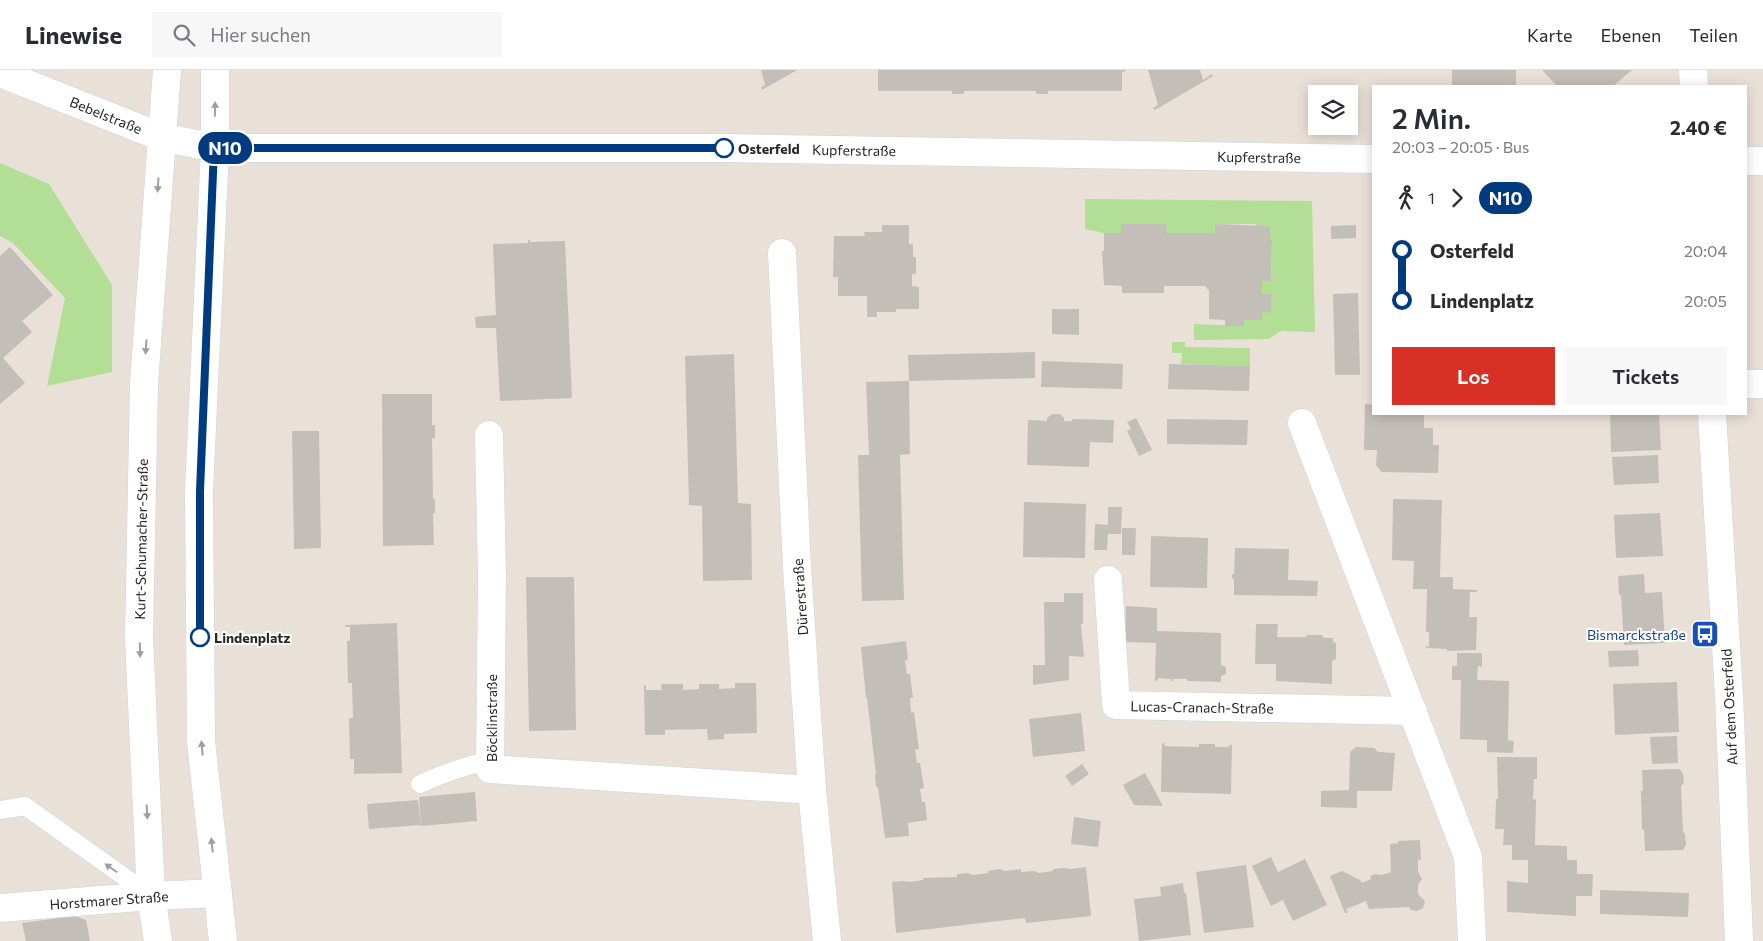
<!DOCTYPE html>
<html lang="de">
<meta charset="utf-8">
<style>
body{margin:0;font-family:Commissioner,sans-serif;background:#f7f7f7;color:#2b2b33;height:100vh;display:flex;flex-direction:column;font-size:19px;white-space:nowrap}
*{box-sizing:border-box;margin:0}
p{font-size:16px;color:#7c7c81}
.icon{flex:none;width:28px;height:28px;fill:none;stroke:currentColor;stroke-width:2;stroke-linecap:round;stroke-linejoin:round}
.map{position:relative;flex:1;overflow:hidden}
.side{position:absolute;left:1372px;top:15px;width:375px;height:330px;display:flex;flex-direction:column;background:#fff;border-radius:0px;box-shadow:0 2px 12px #0003}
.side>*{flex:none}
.badge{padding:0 10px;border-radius:16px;font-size:18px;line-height:32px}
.tools{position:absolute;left:1308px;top:15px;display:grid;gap:10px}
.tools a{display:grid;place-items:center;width:50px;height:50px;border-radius:0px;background:#fff;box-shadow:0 2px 12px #0003;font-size:25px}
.map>.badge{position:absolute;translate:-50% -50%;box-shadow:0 0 0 2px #fff}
.legs{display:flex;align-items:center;gap:8px;height:55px;padding:0 20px;font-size:16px}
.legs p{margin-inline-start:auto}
.headline{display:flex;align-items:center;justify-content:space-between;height:85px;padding:0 20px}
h1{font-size:28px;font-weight:600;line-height:38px}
.action{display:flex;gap:10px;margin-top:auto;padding:10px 20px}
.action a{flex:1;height:58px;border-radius:0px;background:#d93025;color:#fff;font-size:20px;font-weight:600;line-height:58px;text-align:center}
.action a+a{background:#f7f7f7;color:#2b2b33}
ul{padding:0 20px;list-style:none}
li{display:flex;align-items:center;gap:18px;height:50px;font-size:19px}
li i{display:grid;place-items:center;width:8px;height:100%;margin:0 6px;background:currentColor}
li i::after{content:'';width:12px;height:12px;margin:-6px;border:4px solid;border-radius:50%;background:#fff}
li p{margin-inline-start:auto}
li:first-child i{background:linear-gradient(#0000 50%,currentColor 0)}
li:last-child i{background:linear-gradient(currentColor 50%,#0000 0)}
header{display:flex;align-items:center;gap:30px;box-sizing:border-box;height:70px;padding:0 25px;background:#fff;border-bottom:1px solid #e1e1e2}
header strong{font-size:24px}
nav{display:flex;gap:28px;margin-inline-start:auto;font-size:18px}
.search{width:350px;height:45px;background:#f7f7f7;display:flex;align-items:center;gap:12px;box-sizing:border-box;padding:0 18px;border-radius:0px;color:#7c7c81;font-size:19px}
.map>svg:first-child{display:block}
.green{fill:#b2df95}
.building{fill:#c4beb8}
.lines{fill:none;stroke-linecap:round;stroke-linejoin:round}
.service-casing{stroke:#cdd2e0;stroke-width:19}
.minor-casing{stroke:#cdd2e0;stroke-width:29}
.tertiary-casing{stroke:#cdd2e0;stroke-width:29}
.secondary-casing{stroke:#cdd2e0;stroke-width:29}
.service{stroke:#fff;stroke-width:18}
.minor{stroke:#fff;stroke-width:28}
.tertiary{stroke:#fff;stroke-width:28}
.secondary{stroke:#fff;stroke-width:28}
.oneway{fill:#9e9e9e}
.line-1-casing{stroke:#fff;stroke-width:11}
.line-1{stroke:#003b80;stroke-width:8}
.stop-1-dot{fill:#fff;stroke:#003b80;stroke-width:2.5}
.labels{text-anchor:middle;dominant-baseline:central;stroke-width:4;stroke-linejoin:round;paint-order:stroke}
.street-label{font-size:14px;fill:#272727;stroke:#fff}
.stop-label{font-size:14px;font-weight:bold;fill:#272727;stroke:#fff;text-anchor:start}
.transit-label{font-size:14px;fill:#164399;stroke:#fff;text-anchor:end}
</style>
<header>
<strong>Linewise</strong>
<div class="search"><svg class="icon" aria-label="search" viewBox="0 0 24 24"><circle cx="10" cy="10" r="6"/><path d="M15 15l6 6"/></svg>Hier suchen</div>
<nav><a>Karte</a><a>Ebenen</a><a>Teilen</a></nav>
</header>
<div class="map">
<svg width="1763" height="871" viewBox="0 0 1763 871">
<rect width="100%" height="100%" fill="#e9e1d8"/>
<g class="green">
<polygon points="0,93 49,114 112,215 112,302 47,316 65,228 13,173 0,166"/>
<polygon points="1085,129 1312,131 1315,262 1281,261 1269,269 1194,270 1194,254 1244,256 1244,250 1262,242 1271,242 1262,224 1262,211 1271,211 1272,170 1270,170 1270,156 1257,156 1256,154 1215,154 1215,163 1167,163 1166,154 1121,154 1121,163 1104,163 1085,159"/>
<polygon points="1172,272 1185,272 1185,277 1250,278 1250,296 1181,294 1182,283 1172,283"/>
</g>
<g class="building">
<polygon points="761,0 797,0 762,20 761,17 765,15"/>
<polygon points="878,0 1126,0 1126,1 1122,2 1122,21 1048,21 1048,24 1036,24 1036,21 964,21 964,24 952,24 952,21 878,21"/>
<polygon points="1148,0 1200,0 1203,10 1212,4 1213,6 1155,40 1153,38 1158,35"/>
<rect x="1452" y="0" width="64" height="16"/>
<polygon points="1542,0 1632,0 1613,16 1557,16"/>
<polygon points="1121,154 1166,154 1167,163 1215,163 1215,154 1270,156 1270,170 1272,169 1271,211 1262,211 1262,224 1271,224 1271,243 1262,242 1262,250 1244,250 1244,256 1225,256 1225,250 1209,249 1209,221 1205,216 1164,216 1164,223 1122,223 1122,216 1104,215 1102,181 1104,181 1104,163 1121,163"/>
<polygon points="882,155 909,155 909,174 913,174 913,187 916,187 916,204 912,204 912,216 919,217 919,239 896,239 896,242 877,242 877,247 867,247 867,226 838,226 838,207 833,207 834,166 865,166 864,162 882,162"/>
<polygon points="1356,155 1356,168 1331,169 1331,156"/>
<polygon points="528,170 530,170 530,172 565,171 572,328 500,331 496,258 476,258 475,247 496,245 493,174 528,173"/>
<polygon points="10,177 53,225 22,251 32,262 3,288 25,313 0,334 0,186"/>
<polygon points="1358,223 1360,305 1335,305 1333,224"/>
<polygon points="1052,239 1079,239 1079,265 1052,264"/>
<polygon points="1035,282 1035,308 909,311 908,285"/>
<polygon points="734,284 738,433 751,434 752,510 703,511 702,436 689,435 685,286"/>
<polygon points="1042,291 1123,294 1122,319 1041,317"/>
<polygon points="1169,294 1250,296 1249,321 1168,319"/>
<polygon points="909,311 910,384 900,385 904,530 862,531 858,385 869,385 866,312"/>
<polygon points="382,324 432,324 432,355 435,355 435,368 432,368 433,429 435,429 435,443 433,443 434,475 383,476"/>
<polygon points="1365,334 1374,335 1374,344 1424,344 1424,358 1433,358 1433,375 1439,375 1438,403 1382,402 1380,400 1376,395 1377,380 1364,380"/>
<polygon points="1052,344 1060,344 1064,348 1064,351 1072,351 1072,349 1114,350 1113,373 1090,372 1089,397 1027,395 1028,350 1047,351 1047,348"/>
<polygon points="1610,344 1659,344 1661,380 1611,382"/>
<polygon points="1136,348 1152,380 1139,386 1127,361 1131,359 1127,352"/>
<polygon points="1167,349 1248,350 1247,375 1167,374"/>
<polygon points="292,361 319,361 321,478 294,479"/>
<polygon points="1658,385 1659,413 1614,415 1612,387"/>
<polygon points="1393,429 1442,430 1440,507 1453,507 1453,519 1477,520 1477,522 1470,522 1469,547 1477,547 1476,580 1447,581 1447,579 1426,578 1426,576 1429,577 1429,562 1426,562 1427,519 1413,519 1414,491 1392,490"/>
<polygon points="1024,432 1086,434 1085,488 1023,487"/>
<polygon points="1108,437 1122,437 1121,464 1108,464 1107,480 1094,480 1095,454 1108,455"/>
<polygon points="1660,443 1663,486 1616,488 1614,445"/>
<polygon points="1122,458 1136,458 1135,485 1122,485"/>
<polygon points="1151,466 1208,468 1207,518 1150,517"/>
<polygon points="1235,478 1289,479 1288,510 1318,511 1317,526 1234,525 1234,509 1232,508 1232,504 1234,504"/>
<polygon points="1644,504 1645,523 1662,522 1665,573 1624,575 1621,525 1619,525 1618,506"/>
<polygon points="526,507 574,507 576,660 529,661"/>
<polygon points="1064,523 1083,523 1083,554 1081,554 1084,587 1069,586 1069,610 1033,615 1033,595 1045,595 1044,532 1064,532"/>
<polygon points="1126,536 1157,538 1157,561 1221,563 1221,595 1226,597 1226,604 1221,606 1221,612 1187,611 1187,609 1173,609 1173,611 1171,611 1171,609 1158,608 1158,611 1155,610 1156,573 1125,572"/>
<polygon points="397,553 402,703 354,704 354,689 350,689 349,648 353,648 352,613 348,613 347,571 350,571 350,557 345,557 345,555"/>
<polygon points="1256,554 1278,554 1277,567 1306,567 1307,565 1322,565 1324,568 1333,568 1333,572 1336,573 1336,589 1332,591 1332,614 1276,611 1276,594 1255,594"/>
<polygon points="906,571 908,590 905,590 907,604 910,604 913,628 910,628 911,643 914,642 919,679 915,680 917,693 920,693 924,718 920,719 922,732 925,732 927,750 908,753 909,766 885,768 878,717 876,717 875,705 876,704 867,628 866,628 861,577"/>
<polygon points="1638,580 1639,596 1609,597 1608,581"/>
<polygon points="1457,583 1482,583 1482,597 1478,596 1477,610 1509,611 1508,670 1514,671 1513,683 1487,682 1487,670 1460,669 1461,610 1452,610 1452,596 1457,596"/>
<polygon points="1677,612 1679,662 1615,665 1613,614"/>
<polygon points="735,613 756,613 757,663 724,664 724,669 708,670 707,659 665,660 665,665 645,665 644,615 646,615 646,620 662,620 661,614 683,614 683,620 699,619 699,614 719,614 719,619 735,618"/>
<polygon points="1081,643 1085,681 1033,687 1029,649"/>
<polygon points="1677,666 1678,693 1652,694 1650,667"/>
<polygon points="1162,673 1165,674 1164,676 1199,677 1199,674 1215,674 1215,677 1229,677 1229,675 1232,675 1231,724 1161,722"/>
<polygon points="1356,677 1374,678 1378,682 1395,683 1392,721 1357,721 1357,738 1321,737 1321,721 1349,720 1350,682"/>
<polygon points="1497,687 1537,687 1537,709 1534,709 1533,730 1536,729 1535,775 1567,776 1567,790 1577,790 1577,804 1593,804 1592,826 1576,826 1576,846 1507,842 1507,811 1528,813 1528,790 1512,790 1512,775 1503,775 1504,759 1495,759 1496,729 1498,729"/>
<polygon points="1082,694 1089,704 1072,716 1065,706"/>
<polygon points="1680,699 1681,701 1683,703 1684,713 1681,716 1683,762 1685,764 1686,775 1683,780 1645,781 1644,759 1642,760 1641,721 1643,721 1642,700"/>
<polygon points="1145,703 1163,736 1134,735 1123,715"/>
<polygon points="475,722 477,751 421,756 419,727"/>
<polygon points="418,730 421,755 369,759 367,734"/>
<polygon points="1074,747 1101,751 1098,777 1071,774"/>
<polygon points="1420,770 1421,790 1418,789 1418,802 1422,809 1418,815 1418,824 1425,831 1423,838 1417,841 1411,840 1409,837 1369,839 1366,831 1346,839 1348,843 1345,843 1330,806 1342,801 1360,810 1362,813 1371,809 1370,806 1375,804 1382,805 1391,802 1390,774 1398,773 1398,771"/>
<polygon points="1271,787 1278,802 1305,789 1327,835 1293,851 1283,830 1271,836 1252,796"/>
<polygon points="1246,795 1254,857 1204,863 1196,802"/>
<polygon points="1086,797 1091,846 1026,853 1025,848 896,863 892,812 903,811 909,812 923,810 923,808 957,807 957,804 968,803 973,805 988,803 988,801 1000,799 1005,801 1021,799 1021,802 1034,801 1039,803 1053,801 1053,799 1065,798 1071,799"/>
<polygon points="1183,813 1184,823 1186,823 1191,865 1139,871 1134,829 1161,826 1160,817"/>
<polygon points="1600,820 1689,823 1688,847 1600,844"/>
<polygon points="74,846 86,850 90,871 26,871 22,853"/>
</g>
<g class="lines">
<g class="service-casing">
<g id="service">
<path d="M420,714C443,704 465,695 490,691"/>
<polyline points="0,740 25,736 151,826"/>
</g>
</g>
<g class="minor-casing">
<g id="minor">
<polyline points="1693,0 1694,16"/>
<polyline points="782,183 797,497 812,720 827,871"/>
<polyline points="1746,314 1763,314"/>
<polyline points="1712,344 1729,625 1739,871"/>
<polyline points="1302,353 1468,787 1472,871"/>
<polyline points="489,365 492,506 490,699 812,720"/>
<polyline points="1108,510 1116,635 1413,641"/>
<polyline points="0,838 151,826 218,823"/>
</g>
</g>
<g class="tertiary-casing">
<g id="tertiary">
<polyline points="215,78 725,78 1374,89"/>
<polyline points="1746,91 1763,91"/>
</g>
</g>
<g class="secondary-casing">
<g id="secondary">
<polyline points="215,0 215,78 199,421 200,549 201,671 223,871"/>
<polyline points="0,3 161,67 215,78"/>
<polyline points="158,871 151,826 139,568 144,314 167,0"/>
</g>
</g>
<use href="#service" class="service"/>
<use href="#minor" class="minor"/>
<use href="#tertiary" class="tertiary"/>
<use href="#secondary" class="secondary"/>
</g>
<defs><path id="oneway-solid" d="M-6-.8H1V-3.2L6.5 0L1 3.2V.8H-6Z" transform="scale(1.25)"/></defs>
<g class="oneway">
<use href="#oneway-solid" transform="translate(215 39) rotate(-89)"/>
<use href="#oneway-solid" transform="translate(158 115) rotate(94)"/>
<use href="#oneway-solid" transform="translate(146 277) rotate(94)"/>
<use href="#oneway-solid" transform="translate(140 580) rotate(88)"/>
<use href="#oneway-solid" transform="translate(202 678) rotate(-95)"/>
<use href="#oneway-solid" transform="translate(147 742) rotate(87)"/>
<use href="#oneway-solid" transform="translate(212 775) rotate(-96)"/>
<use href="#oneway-solid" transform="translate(111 798) rotate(-145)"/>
</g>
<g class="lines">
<g class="line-1-casing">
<polyline id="line-1" points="200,567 200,421 214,78 724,78"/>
</g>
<use href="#line-1" class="line-1"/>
</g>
<defs>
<g id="bus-square" transform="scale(1.4375)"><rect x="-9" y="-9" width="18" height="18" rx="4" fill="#1a4fb4" stroke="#fff"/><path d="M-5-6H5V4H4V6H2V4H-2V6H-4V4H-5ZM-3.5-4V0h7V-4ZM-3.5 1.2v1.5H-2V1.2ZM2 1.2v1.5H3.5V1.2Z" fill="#fff"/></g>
</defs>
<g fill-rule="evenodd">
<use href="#bus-square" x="1705" y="564"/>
</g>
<g class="stop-1-dot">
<circle cx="724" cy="78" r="9"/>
<circle cx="200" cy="567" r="9"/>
</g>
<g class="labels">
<g class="street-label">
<text transform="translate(106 45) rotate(22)">Bebelstraße</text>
<text transform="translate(854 80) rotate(1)">Kupferstraße</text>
<text transform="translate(1259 87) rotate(1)">Kupferstraße</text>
<text transform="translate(141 469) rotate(-89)">Kurt-Schumacher-Straße</text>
<text transform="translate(800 527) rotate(-94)">Dürerstraße</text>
<text transform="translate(1202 637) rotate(1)">Lucas-Cranach-Straße</text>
<text transform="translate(1729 637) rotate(-93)">Auf dem Osterfeld</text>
<text transform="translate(491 648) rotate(-90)">Böcklinstraße</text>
<text transform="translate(109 830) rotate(-4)">Horstmarer Straße</text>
</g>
<g class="stop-label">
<text x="738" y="78">Osterfeld</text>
<text x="214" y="567">Lindenplatz</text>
</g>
<g class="transit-label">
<text x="1686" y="564">Bismarckstraße</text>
</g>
</g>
</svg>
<div class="tools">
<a><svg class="icon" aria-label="layers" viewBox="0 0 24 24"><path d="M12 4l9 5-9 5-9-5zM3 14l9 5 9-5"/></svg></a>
</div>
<b class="badge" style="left:225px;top:78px;background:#003b80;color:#fff">N10</b>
<section class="side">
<div class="headline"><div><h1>2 Min.</h1><p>20:03 – 20:05 · Bus</p></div><b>2.40 €</b></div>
<div class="legs"><svg class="icon" aria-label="walk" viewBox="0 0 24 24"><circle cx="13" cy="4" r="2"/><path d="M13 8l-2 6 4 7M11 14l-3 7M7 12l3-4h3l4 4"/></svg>1<svg class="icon" aria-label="forward" viewBox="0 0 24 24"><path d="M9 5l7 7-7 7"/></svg><b class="badge" style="background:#003b80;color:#fff">N10</b></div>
<ul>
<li><i style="color:#003b80"></i><b>Osterfeld</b><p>20:04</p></li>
<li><i style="color:#003b80"></i><b>Lindenplatz</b><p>20:05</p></li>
</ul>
<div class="action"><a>Los</a><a>Tickets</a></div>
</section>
</div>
